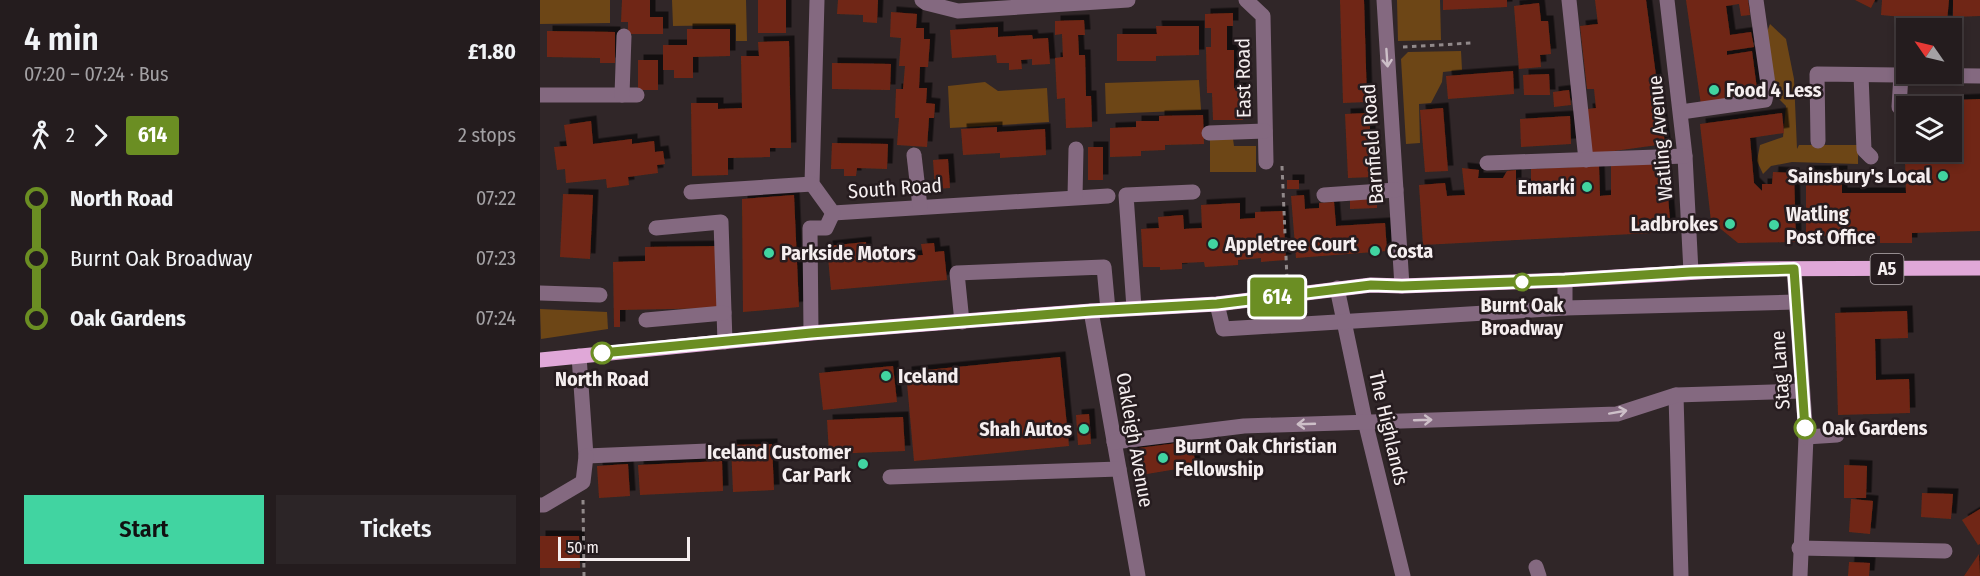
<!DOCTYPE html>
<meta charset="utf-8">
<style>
body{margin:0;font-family:"Fira Sans Condensed",sans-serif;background:#2c2527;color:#f1f3f6;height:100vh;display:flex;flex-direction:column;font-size:22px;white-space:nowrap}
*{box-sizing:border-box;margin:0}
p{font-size:20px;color:#a3a1a4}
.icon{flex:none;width:33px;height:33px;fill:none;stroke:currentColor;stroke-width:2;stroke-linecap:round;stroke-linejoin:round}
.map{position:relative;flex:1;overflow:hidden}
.details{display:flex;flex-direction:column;background:#241c1e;width:540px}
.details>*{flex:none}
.badge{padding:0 12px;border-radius:4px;font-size:21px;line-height:39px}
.needle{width:39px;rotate:304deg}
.fabs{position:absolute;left:1356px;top:18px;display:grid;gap:12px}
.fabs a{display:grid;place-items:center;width:66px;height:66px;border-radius:0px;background:#241c1e;box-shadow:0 3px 9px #0003,0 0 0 2px #413a3c;font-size:30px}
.scale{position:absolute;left:18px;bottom:15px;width:132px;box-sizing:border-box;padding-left:6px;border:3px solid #f5eeef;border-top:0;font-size:16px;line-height:21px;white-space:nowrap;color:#f5eeef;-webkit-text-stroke:4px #261c1f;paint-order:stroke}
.map>.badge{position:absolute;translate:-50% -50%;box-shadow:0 0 0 3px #fff}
.legs{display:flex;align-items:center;gap:9px;height:66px;padding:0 24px;font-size:20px}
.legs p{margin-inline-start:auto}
.headline{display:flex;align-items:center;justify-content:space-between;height:102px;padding:0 24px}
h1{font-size:33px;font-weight:600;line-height:45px}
.cta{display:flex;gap:12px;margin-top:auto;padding:12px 24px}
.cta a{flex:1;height:69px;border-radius:0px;background:#41d4a1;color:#111;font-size:24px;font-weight:600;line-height:69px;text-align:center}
.cta a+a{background:#2c2527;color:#f1f3f6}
ul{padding:0 24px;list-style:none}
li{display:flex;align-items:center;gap:21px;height:60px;font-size:22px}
li i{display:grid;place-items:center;width:9px;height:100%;margin:0 8px;background:currentColor}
li i::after{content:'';width:15px;height:15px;margin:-8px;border:4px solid;border-radius:50%;background:#241c1e}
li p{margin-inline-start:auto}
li:first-child i{background:linear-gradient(#0000 50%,currentColor 0)}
li:last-child i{background:linear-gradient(currentColor 50%,#0000 0)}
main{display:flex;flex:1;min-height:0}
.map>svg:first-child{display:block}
.green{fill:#6d4616}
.building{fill:#702814;filter:url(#shadow)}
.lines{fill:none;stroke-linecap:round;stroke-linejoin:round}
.path{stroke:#91898a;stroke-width:3;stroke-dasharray:4.5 4.5;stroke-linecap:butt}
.minor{stroke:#846980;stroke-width:15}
.major{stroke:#e0a8d8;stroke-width:15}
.oneway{stroke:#cdbfc8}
.line-1-casing{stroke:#fff;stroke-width:14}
.line-1{stroke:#6b8e23;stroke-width:9}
.poi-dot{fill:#41d4a1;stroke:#261c1f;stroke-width:2}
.stop-1-dot{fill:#fff;stroke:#6b8e23;stroke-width:3}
.labels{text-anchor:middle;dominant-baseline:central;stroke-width:5;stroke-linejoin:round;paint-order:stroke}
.shield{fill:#261c1f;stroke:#b7afb1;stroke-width:1.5}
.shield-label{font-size:18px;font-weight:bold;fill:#f5eeef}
.street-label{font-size:20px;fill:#f5eeef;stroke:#261c1f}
.poi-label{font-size:20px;font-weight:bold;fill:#f5eeef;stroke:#261c1f;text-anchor:start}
.stop-label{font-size:20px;font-weight:bold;fill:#f5eeef;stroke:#261c1f}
</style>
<main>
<section class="details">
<div class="headline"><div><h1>4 min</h1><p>07:20 – 07:24 · Bus</p></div><b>£1.80</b></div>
<div class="legs"><svg class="icon" aria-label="walk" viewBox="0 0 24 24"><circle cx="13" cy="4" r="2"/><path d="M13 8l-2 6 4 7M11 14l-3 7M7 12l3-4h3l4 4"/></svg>2<svg class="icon" aria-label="forward" viewBox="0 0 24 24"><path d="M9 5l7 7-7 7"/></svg><b class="badge" style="background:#6b8e23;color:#fff">614</b><p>2 stops</p></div>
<ul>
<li><i style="color:#6b8e23"></i><b>North Road</b><p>07:22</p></li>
<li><i style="color:#6b8e23"></i><span>Burnt Oak Broadway</span><p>07:23</p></li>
<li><i style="color:#6b8e23"></i><b>Oak Gardens</b><p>07:24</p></li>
</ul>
<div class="cta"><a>Start</a><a>Tickets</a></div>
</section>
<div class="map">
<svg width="1440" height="576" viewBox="0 0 1440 576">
<defs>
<filter id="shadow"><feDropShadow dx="5.5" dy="-5.5" stdDeviation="0" flood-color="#0009"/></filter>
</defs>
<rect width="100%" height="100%" fill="#302628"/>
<g class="green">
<polygon points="0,0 70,0 70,23 0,24"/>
<polygon points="132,0 206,0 207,41 196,41 196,25 133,26"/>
<polygon points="857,0 900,0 901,40 858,41"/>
<polygon points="1230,24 1246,39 1254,79 1257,149 1259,145 1318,145 1318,164 1252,162 1231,166 1223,174 1217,161 1220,145 1243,137 1246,106 1234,94 1218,56"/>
<polygon points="921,51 922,70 903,72 902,82 891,103 879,104 880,143 866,144 861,59 868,52"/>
<polygon points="659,80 661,110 566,114 565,83"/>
<polygon points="445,82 458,91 507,88 509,122 410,128 408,86"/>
<polygon points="670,139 693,139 694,146 716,146 716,172 670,172"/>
<polygon points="0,309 67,312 68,329 1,339"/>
</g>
<g class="building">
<polygon points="82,0 110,0 110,17 123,17 123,34 88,34 88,22 81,22"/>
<rect x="218" y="0" width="28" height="33"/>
<polygon points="298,0 338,0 337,23 323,22 323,15 297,14"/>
<polygon points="800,0 824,0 827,102 803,103"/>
<polygon points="903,0 967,0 967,7 903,10"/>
<polygon points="1055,0 1106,0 1125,144 1052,154 1047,109 1056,108 1054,89 1047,89 1040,26 1058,24"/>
<polygon points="1146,0 1208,0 1210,15 1201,16 1199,4 1186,6 1190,35 1211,32 1214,47 1187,51 1187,55 1212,51 1218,97 1161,105"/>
<polygon points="1315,0 1335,0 1331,8"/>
<polygon points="1342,0 1409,0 1407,21 1341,15"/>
<polygon points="1413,0 1440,0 1440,16 1413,17"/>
<polygon points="999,3 1001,21 1008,21 1011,54 1000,55 1001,67 979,69 974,6"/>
<polygon points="351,12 377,14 376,28 384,28 384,39 390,39 388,67 380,67 379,88 387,88 386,103 395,104 394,118 389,118 387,147 357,145 359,118 355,118 356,89 363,89 365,66 359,66 361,38 350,37"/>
<polygon points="693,13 693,26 687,26 687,50 694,50 694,88 702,88 703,120 673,120 672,93 667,93 666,47 671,47 671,28 665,28 665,14"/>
<polygon points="544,20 545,35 538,35 539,55 545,55 546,96 551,96 552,127 526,128 525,98 517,99 515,58 523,57 522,34 515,35 515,21"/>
<polygon points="616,26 659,26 659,55 616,56 616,61 577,61 577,34 617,34"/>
<polygon points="458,27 458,37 492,35 493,39 508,38 510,64 492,65 492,59 481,60 482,69 469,70 469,63 457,63 456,55 412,58 410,30"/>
<polygon points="147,29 190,29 190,56 153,57 153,78 134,78 134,70 123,70 123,45 147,45"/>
<polygon points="7,31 75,32 75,63 60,63 60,58 7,57"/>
<polygon points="249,41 251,148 230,148 230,157 188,158 188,175 152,176 151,103 178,103 178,109 202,108 201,56 219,56 218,42"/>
<rect x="98" y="60" width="20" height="30"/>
<polygon points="292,63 351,64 350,90 292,89"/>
<polygon points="973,71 974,94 908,99 906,76"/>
<polygon points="1009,74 1010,95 984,95 983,75"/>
<polygon points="1029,90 1031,105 1014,107 1013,92"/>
<polygon points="1440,99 1440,231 1372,233 1372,243 1340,243 1340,236 1266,236 1266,171 1302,171 1302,193 1366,193 1365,160 1396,157 1396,152 1412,152 1412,106 1393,106 1393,101"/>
<polygon points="903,108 908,171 885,172 880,110"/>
<polygon points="829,113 833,177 808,178 805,114"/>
<polygon points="1242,113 1244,133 1210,138 1214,183 1222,191 1222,184 1232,184 1233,172 1254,173 1256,242 1198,243 1171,221 1160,124"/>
<polygon points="663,115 664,144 625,145 625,150 601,151 601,156 570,157 570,128 596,127 596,121 619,121 619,116"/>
<polygon points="1030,116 1031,144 981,147 980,119"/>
<polygon points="51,121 53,144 92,139 92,144 114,141 115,152 123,151 125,164 117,165 118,173 88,177 89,185 67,188 66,179 26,183 25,169 17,170 14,147 27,146 24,125"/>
<polygon points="457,127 457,132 505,129 506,155 460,158 460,153 423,155 421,129"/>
<polygon points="292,143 348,144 347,169 317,168 316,176 304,176 304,169 291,169"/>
<rect x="548" y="147" width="15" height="33"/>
<polygon points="408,159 410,188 395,189 393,160"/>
<polygon points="1125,160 1131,232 883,245 879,185 905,183 907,196 925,195 922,168 939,170 938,178 963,178 967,171 976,170 976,185 991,184 991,169 1059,166 1060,196 1071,195 1071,165"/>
<rect x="747" y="180" width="12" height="9"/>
<polygon points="23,194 53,195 50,259 20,257"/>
<polygon points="254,195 259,307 203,312 202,199"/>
<polygon points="764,195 765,209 779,208 779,203 794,202 796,226 845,223 847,251 756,258 751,196"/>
<polygon points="837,197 837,208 810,209 810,198"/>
<polygon points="700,203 700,219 715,218 715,212 743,211 746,260 721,262 721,258 698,260 698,265 665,267 664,262 642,263 642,269 620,270 620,267 603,267 601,229 619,228 618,217 643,215 644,229 662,228 661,205"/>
<polygon points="326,242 327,260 383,255 381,244 394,243 395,252 404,251 407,280 291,290 287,246"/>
<polygon points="180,246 182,308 80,310 80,327 74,327 73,262 105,261 105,247"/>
<polygon points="1367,311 1368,338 1335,339 1336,380 1369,379 1370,413 1298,415 1295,313"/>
<polygon points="520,357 529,446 374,461 366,372"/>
<polygon points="353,366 357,402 283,410 279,373"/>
<polygon points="549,414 551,444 538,445 536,415"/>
<polygon points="363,417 365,451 289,454 287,420"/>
<polygon points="653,441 655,466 595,476 591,449"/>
<polygon points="232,444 234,490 193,492 191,445"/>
<polygon points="182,461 183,491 100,495 98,465"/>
<polygon points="88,464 90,496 59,498 57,466"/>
<polygon points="1304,465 1327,466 1326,498 1304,498"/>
<polygon points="1382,493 1413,494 1411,519 1381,517"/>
<polygon points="1311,499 1333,501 1330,534 1309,532"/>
<polygon points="1440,509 1440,544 1438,545 1422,520"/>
<polygon points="0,536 39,536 40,568 0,568"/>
<polygon points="1439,554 1440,576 1424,576"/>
<polygon points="1309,562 1330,563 1329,576 1308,576"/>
</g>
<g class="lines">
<g class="path">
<polyline points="863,47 932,43"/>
<polyline points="742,166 747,279"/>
<polyline points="43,500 44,576"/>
</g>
<g class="minor">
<polyline points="277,0 272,184 293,213 568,196"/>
<polyline points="382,0 386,3 418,11 588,0"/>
<polyline points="706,0 723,16 726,162"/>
<polyline points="844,0 862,286"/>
<polyline points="1029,0 1046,160"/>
<polyline points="1127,0 1145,156 1151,272"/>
<polyline points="1321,75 1324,150 1331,157"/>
<polyline points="1361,75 1359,107 1364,112 1366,141"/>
<polyline points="0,95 97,95"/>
<polyline points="82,95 84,36"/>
<polyline points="1141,112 1225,100 1228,84 1216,0"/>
<polyline points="669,133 725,131"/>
<polyline points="1278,141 1277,74 1440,76"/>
<polyline points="374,155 380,207"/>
<polyline points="947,163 1145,156"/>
<polyline points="151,192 272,184"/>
<polyline points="784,195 856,190"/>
<polyline points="535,197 536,149"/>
<polyline points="116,228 181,222 185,342"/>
<polyline points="1254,269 1266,437 1260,576"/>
<polyline points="797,288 825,421 863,576"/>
<polyline points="0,293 60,295"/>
<polyline points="677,304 683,329 1025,308 1255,302"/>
<polyline points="594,308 586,195 653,192"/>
<polyline points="1025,308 1025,280"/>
<polyline points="551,311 598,576"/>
<polyline points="106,320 184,313"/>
<polyline points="422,322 417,273 564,267 568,310"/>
<polyline points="271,333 270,228 286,228 293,213"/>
<polyline points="39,356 46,456 168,451"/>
<polyline points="1136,395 1141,576"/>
<polyline points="1266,437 1297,435"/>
<polyline points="574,442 704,426 1077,414 1136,395 1261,391"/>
<polyline points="350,477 579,469"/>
<polyline points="0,505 4,505 43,482 46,456"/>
<polyline points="1259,548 1405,551"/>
<polyline points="996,567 999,576"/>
</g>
<polyline class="major" points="0,360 271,333 551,311 677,304 831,285 862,286 1025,280 1209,269 1440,268"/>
</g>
<defs><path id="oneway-shaft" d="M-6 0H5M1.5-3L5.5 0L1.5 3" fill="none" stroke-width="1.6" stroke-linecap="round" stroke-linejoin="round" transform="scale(1.5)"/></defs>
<g class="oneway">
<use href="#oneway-shaft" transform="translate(847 58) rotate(86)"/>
<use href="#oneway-shaft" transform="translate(1078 412) rotate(-10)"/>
<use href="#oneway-shaft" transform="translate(883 420) rotate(-2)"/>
<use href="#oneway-shaft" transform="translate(766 424) rotate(178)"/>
</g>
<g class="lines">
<g class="line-1-casing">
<polyline id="line-1" points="62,353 271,333 551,311 677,304 831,285 862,286 1025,280 1150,272 1254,269 1265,428"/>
</g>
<use href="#line-1" class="line-1"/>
</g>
<g class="poi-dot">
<circle cx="1174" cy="90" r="6"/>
<circle cx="1403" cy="176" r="6"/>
<circle cx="1047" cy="187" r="6"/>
<circle cx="1190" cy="224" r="6"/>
<circle cx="1234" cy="225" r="6"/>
<circle cx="673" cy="244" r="6"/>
<circle cx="835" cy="251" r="6"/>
<circle cx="229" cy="253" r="6"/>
<circle cx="346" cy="376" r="6"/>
<circle cx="544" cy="429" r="6"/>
<circle cx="623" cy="458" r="6"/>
<circle cx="323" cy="464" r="6"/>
</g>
<g class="stop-1-dot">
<circle cx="982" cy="282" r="8"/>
<circle cx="62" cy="353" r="10"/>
<circle cx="1265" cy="428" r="10"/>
</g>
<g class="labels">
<rect class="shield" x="1330.5" y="254" width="33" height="30" rx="4.5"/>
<g class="shield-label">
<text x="1347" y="269">A5</text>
</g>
<g class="street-label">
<text transform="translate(703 78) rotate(-91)">East Road</text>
<text transform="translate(1120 138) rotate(-95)">Watling Avenue</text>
<text transform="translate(832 144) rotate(-94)">Barnfield Road</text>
<text transform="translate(355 188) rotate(-4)">South Road</text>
<text transform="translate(1240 370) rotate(-94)">Stag Lane</text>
<text transform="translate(849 428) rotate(77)">The Highlands</text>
<text transform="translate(595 440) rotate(80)">Oakleigh Avenue</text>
</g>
<g class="poi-label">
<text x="1186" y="90">Food 4 Less</text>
<text x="1391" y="176" text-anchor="end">Sainsbury's Local</text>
<text x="1035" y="187" text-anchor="end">Emarki</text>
<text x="1246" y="214">Watling<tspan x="1246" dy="23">Post Office</tspan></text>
<text x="1178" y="224" text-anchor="end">Ladbrokes</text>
<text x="685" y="244">Appletree Court</text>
<text x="847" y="251">Costa</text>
<text x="241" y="253">Parkside Motors</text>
<text x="358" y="376">Iceland</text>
<text x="532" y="429" text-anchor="end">Shah Autos</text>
<text x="635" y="446">Burnt Oak Christian<tspan x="635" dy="23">Fellowship</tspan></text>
<text x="311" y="452" text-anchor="end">Iceland Customer<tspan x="311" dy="23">Car Park</tspan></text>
</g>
<g class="stop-label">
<text x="982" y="305">Burnt Oak<tspan x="982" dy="23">Broadway</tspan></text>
<text x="62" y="379">North Road</text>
<text x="1282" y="428" text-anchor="start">Oak Gardens</text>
</g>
</g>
</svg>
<div class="fabs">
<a><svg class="needle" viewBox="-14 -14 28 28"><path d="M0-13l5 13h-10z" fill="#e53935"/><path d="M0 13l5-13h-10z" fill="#a3a1a4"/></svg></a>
<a><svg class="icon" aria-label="layers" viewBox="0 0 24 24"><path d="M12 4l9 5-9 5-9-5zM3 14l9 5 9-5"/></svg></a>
</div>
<div class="scale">50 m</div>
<b class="badge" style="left:737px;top:297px;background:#6b8e23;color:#fff">614</b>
</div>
</main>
